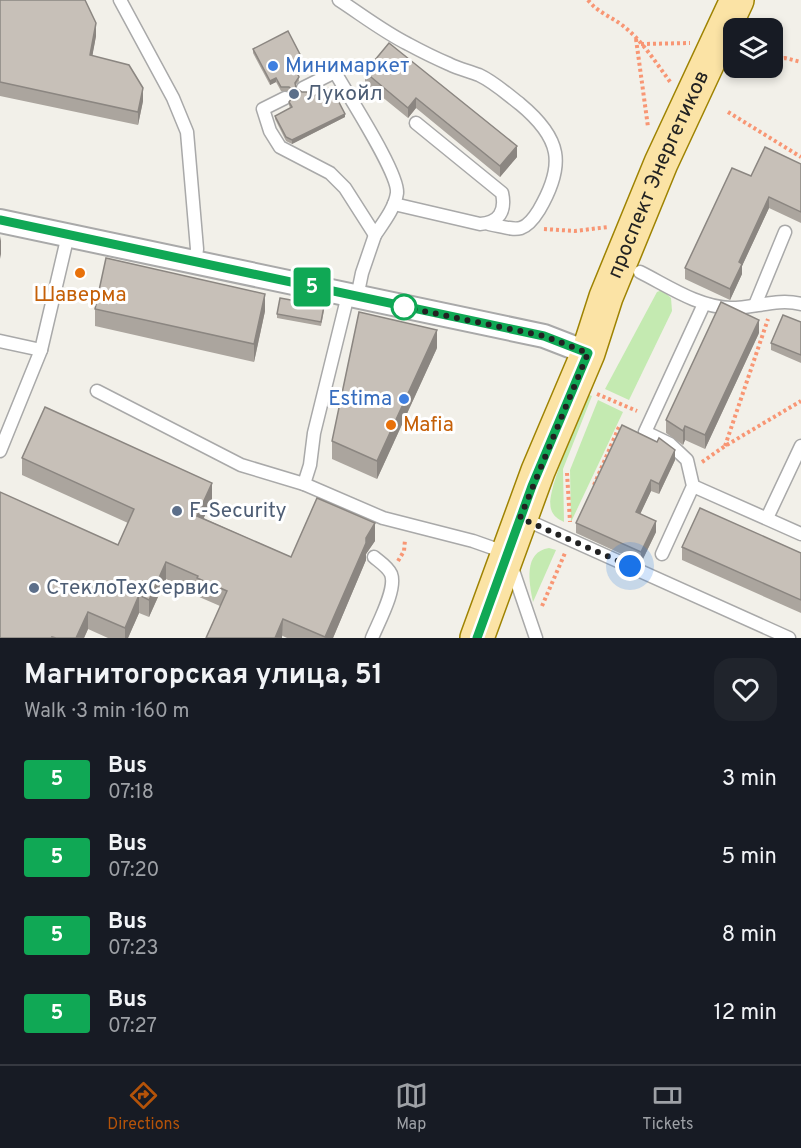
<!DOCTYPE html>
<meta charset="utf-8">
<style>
body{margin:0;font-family:Overpass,sans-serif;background:#20242c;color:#f1f3f6;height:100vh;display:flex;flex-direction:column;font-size:22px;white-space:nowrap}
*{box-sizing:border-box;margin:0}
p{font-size:20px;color:#9ea1a6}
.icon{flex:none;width:33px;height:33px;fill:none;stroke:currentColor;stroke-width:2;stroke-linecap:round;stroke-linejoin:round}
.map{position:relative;height:638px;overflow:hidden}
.sheet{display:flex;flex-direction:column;background:#171b24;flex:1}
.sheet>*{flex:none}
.badge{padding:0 12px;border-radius:4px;font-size:21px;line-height:39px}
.tools{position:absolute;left:723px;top:18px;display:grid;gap:12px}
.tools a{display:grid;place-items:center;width:60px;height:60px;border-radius:12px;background:#171b24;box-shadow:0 3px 9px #0003;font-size:30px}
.you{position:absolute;width:30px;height:30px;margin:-15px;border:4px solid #fff;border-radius:50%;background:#1a73e8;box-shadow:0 0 0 9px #1a73e833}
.map>.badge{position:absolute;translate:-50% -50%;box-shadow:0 0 0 3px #fff}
.round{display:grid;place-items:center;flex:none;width:63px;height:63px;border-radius:18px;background:#20242c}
.overview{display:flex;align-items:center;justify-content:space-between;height:102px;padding:0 24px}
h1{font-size:28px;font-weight:700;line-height:45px}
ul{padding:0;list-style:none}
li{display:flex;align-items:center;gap:18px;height:78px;padding:0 24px}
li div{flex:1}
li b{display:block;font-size:22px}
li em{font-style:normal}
li .badge{min-width:66px;font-weight:700;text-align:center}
.dock{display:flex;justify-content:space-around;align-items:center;height:84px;border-top:2px solid #363941;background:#171b24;font-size:16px;color:#9ea1a6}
.dock a{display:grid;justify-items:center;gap:3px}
.dock .selected{color:#b45309}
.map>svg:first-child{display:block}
.grass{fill:#c4eab1}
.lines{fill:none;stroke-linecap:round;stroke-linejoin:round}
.lane-casing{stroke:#a9a9a9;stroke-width:15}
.street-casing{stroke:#a9a9a9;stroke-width:26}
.primary-casing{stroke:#9e8302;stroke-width:36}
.path{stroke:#f89674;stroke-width:4;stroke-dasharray:3 3;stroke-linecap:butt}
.lane{stroke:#fff;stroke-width:12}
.street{stroke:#fff;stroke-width:22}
.primary{stroke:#fbe3a5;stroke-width:33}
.wall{fill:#aba59e}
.shaded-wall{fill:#8b8681}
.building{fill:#c7c0b8;stroke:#8b8681;stroke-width:1.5}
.line-casing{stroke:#fff;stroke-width:14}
.line{stroke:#10a855;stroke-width:9}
.walk{stroke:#222;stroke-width:6;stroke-dasharray:0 10.8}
.shop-dot{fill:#3f7fe0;stroke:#fff;stroke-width:2}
.service-dot{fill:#5c6f8a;stroke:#fff;stroke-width:2}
.food-dot{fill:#e8710a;stroke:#fff;stroke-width:2}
.stop-dot{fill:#fff;stroke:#10a855;stroke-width:3}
.labels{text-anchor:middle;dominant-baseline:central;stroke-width:6;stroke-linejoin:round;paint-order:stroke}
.shop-label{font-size:21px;fill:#366cbe;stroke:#fff;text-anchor:start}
.service-label{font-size:21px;fill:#4e5e75;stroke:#fff;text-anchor:start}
.street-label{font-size:21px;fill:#222;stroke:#fff}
.food-label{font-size:21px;fill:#c56008;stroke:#fff}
</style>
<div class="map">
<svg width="801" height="638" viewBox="0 0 801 638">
<rect width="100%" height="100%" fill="#f2f0e9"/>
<g class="grass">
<polygon points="662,290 671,298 672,311 629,400 605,389 657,292"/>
<path d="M589,395L592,396L563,469L564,522C558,519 553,516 551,509C545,491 581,416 589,395Z"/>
<polygon points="598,400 623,412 571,522 570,470"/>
<path d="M549,548L556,550L533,602C529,583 523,552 549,548Z"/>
</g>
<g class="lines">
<g class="lane-casing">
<g id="lane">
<polyline points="120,0 173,98 187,132 197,249 195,262"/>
<path d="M339,0C362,15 384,32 408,44C421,51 435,58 449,64C459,69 469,71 479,75C494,82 507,94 520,104C561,138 566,164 539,210C523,236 515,229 489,224"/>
<path d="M285,98L263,109L270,131L280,147L330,173L345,188L375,235C383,223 395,208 397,193C399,173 347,94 335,72L303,88"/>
<path d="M394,204L480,224C499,223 506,211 502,193L416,123"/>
<path d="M640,272C668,286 698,307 731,308C754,308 778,298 801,304"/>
<polyline points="357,297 362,273 375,235"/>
<polyline points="755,305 785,232"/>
<polyline points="0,341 41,350"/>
<polyline points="97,391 241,465 304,484 383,518 473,541 507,553 536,638"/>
<polyline points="0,451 41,350 68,235"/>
<polyline points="304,484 310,465 314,433 348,295"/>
<polyline points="693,486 801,534"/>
<polyline points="522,518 789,638"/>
<polyline points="767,518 801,446"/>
<polyline points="662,554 693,486 687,460 670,444 645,432 704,304"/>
<path d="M372,638C378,623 397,589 391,574C388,567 380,562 374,557"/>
</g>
</g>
<g class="street-casing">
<polyline id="street" points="0,221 544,336 588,353"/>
</g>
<g class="primary-casing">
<g id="primary">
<path id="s1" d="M477,638L538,471L588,353L606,297L661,163L737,0"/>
</g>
</g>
<g class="path">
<path d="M588,0C597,12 610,16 622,25C642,40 656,63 671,83"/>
<polyline points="636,39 648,127"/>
<polyline points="641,44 690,43"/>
<polyline points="772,60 785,58 801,62"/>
<polyline points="728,112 801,157"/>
<polyline points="544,229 575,231 608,227"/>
<polyline points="597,394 637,411"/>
<polyline points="725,446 768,319"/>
<polyline points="702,462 725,446 801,401"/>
<polyline points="567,473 570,522"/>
<polyline points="594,485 619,427 624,428"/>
<polyline points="398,561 404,551 405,540"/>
<polyline points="542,606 565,553"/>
</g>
<use href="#lane" class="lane"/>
<use href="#street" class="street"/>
<use href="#primary" class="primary"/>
</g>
<g class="wall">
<polygon points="0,0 96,36 92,56 143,101 138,125 0,96"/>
<polygon points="389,43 517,157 500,177 416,108 408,118 365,83 365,72"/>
<polygon points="253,49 306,70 298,74 299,81 295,86 296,88 310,98 345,117 292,144 286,141 275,119 275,116 290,108 289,105 289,102 292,98 292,95 289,91 281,91 276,82 270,85 253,53"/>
<polygon points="801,164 801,223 769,208 742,266 742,274 730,300 685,279 685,268 751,176"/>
<polygon points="95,309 265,311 254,362 95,326"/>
<polygon points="324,310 321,326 277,318 277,314"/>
<polygon points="801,322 801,363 771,350 771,343"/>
<polygon points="759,333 705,449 685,440 683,445 666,433 666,420"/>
<polygon points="437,348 377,479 332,459 332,441"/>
<polygon points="657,442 675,460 659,494 651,491 640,514 656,532 641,563 576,533 576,523"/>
<polygon points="22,458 212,500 203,518 291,557 375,541 366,554 366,560 333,638 287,638 220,606 197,596 197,593 166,579 149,617 139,613 128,638 108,638 88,629 84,638 0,638 118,545 128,523 22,475"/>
<polygon points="682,547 801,553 801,613 682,560"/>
</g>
<g class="shaded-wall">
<polygon points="96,23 96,36 90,69 90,55"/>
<polygon points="306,66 306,70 296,75 296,71"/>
<polygon points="276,78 276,82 270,85 270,81"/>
<polygon points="143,88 143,101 138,125 138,112"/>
<polygon points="416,98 416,108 408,118 408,108"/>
<polygon points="345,114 345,117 292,144 292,140"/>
<polygon points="517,146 517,157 500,177 500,166"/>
<polygon points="769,197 769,208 742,266 742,274 730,300 730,289 739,262"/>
<polygon points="1,236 1,254 0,259 0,241"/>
<polygon points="265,294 265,311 254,362 254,344"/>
<polygon points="759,320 759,333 705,449 705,435"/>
<polygon points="437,330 437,348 377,479 377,461"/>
<polygon points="685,426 685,440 683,445 683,431"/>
<polygon points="675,450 675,460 659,494 659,484"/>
<polygon points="651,480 651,491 636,523 636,512"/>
<polygon points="212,483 212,500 197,533 197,516"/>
<polygon points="656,521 656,532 641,563 641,552"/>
<polygon points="375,523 375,541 366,554 366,560 333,638 325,638 366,538"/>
<polygon points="166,562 166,579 149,617 149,600"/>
<polygon points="139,595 139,613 128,638 125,638 125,628"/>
<polygon points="88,612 88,629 84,638 76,638"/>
<polygon points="283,619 282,638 275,638"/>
</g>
<g class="building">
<polygon points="0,0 85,0 96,23 90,55 129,65 143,88 138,112 0,82"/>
<polygon points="288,31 306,66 296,71 299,77 295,83 296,88 302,92 307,92 310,98 331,87 345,114 292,140 286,137 275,116 292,107 289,102 292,98 293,91 289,87 281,87 276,78 270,81 253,49"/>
<polygon points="389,43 517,146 500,166 416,98 408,108 365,72"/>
<polygon points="765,147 801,164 801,212 769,197 739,262 742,264 730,289 685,268 732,168 751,176"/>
<polygon points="106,258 265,294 254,344 95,309"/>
<polygon points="280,298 324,306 321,322 277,314"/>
<polygon points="721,302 759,320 705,435 685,426 683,431 666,420"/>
<polygon points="359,312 437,330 377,461 332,441"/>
<polygon points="783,315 801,322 801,355 771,343"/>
<polygon points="45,407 212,483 197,516 291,557 317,498 375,523 366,538 366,543 325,637 283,619 275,638 206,638 227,591 197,578 198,576 166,562 149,600 139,595 125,628 88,612 76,638 56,638 52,637 52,638 0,638 0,492 118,545 134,509 22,458"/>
<polygon points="622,425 657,442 659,438 675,450 659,484 651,480 636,512 656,521 641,552 576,523"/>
<polygon points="700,508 801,553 801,600 682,547"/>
</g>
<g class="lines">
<g class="line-casing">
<polyline id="line" points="0,220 544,336 588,353 532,486 477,638"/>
</g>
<use href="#line" class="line"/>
<polyline class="walk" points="404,307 544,336 588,353 520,518 630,566"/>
</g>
<g class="shop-dot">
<circle cx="273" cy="66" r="6"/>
<circle cx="404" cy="399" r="6"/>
</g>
<g class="service-dot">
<circle cx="294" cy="94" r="6"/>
<circle cx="177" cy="511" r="6"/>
<circle cx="34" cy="588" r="6"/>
</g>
<g class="food-dot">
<circle cx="80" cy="273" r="6"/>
<circle cx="391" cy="425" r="6"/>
</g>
<circle class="stop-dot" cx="404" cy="307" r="12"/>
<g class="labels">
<g class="shop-label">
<text x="285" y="66">Минимаркет</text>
<text x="392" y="399" text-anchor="end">Estima</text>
</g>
<g class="service-label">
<text x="306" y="94">Лукойл</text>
<text x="189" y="511">F-Security</text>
<text x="46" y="588">СтеклоТехСервис</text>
</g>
<g class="street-label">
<text stroke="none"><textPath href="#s1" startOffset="498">проспект Энергетиков</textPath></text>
</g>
<g class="food-label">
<text x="80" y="295">Шаверма</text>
<text x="403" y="425" text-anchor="start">Mafia</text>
</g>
</g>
</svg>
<div class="tools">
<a><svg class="icon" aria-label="layers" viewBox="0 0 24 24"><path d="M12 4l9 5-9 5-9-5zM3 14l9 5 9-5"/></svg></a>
</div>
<div class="you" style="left:630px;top:566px"></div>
<b class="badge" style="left:312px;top:287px;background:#10a855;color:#fff">5</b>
</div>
<section class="sheet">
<div class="overview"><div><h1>Магнитогорская улица, 51</h1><p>Walk · 3 min · 160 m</p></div><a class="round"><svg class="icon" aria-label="heart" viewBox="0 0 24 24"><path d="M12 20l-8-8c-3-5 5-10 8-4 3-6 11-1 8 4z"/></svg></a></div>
<ul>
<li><span class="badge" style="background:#10a855;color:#fff">5</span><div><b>Bus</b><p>07:18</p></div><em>3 min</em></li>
<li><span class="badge" style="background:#10a855;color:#fff">5</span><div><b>Bus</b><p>07:20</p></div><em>5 min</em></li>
<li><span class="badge" style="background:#10a855;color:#fff">5</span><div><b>Bus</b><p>07:23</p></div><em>8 min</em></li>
<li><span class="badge" style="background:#10a855;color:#fff">5</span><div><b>Bus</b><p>07:27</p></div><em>12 min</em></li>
</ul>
</section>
<nav class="dock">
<a class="selected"><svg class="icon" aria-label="directions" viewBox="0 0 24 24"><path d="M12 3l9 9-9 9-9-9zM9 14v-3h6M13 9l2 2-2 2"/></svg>Directions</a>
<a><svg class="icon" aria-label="map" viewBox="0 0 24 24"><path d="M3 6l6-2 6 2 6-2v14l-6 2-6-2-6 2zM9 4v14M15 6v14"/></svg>Map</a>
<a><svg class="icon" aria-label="tickets" viewBox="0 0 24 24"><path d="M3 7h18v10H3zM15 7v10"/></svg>Tickets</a>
</nav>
